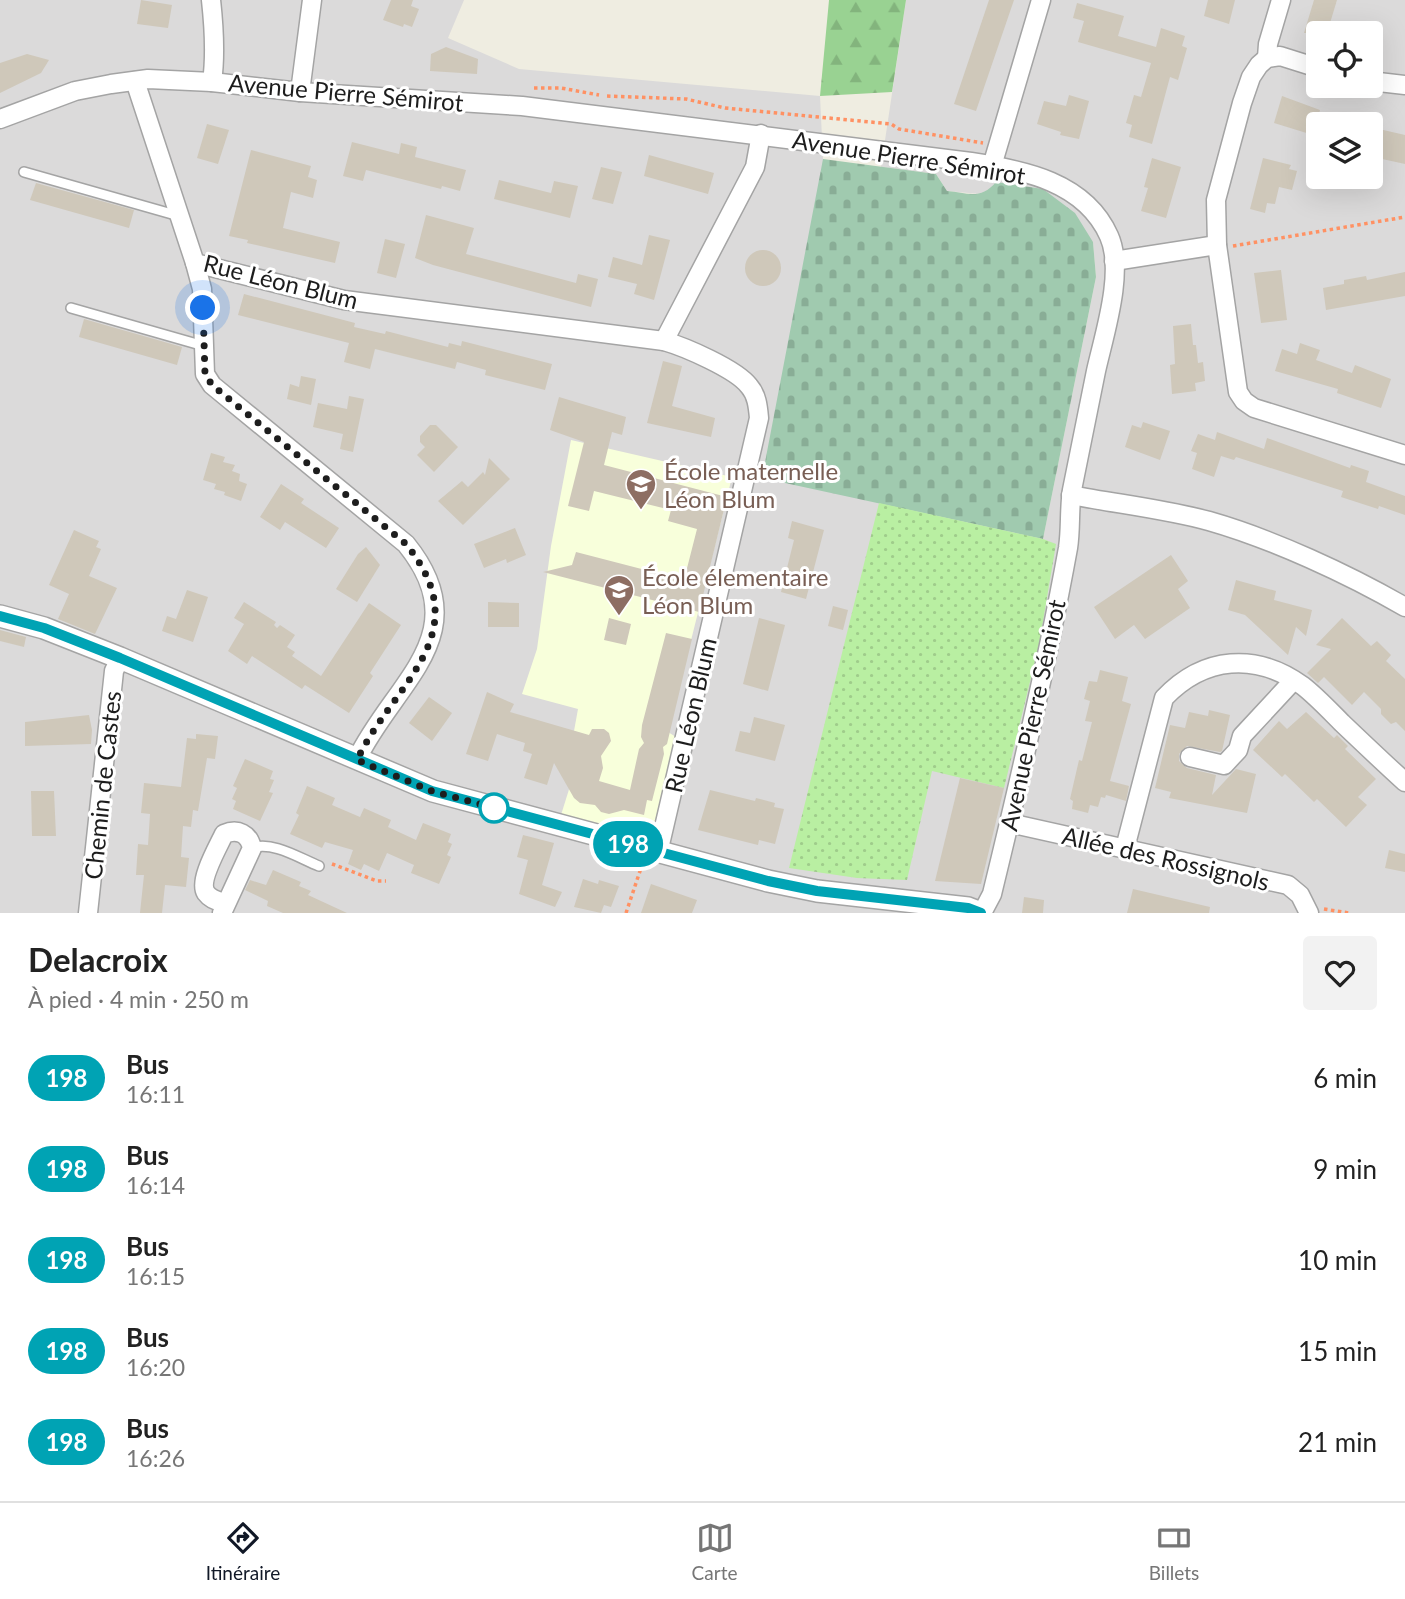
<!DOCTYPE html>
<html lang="fr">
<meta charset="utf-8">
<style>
body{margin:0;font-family:Lato,sans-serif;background:#f2f2f2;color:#222;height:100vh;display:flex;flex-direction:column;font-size:26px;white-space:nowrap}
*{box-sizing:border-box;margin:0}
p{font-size:23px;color:#767676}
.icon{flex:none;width:38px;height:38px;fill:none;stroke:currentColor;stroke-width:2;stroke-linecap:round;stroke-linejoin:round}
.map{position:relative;height:913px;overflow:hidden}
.side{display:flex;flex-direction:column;background:#fff;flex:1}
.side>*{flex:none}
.badge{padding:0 14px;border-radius:23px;font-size:24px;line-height:46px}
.buttons{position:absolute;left:1306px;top:21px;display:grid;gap:14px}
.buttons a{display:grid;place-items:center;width:77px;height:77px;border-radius:7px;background:#fff;box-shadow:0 7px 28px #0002;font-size:35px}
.you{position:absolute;width:35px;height:35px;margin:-18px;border:5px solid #fff;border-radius:50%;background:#1a73e8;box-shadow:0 0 0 10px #1a73e833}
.map>.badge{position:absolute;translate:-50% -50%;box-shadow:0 0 0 4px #fff}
.round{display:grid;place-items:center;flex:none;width:74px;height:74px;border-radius:7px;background:#f2f2f2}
.head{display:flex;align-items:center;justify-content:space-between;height:119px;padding:0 28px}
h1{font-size:33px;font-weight:700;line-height:52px}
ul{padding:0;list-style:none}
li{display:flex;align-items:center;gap:21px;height:91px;padding:0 28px}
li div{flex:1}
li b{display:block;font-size:26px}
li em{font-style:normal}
li .badge{min-width:77px;font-weight:700;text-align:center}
.dock{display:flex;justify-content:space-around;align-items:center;height:98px;border-top:2px solid #e0e0e0;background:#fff;font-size:19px;color:#767676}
.dock a{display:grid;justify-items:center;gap:4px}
.dock .current{color:#111827}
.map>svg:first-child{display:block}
.residential{fill:#dbdada;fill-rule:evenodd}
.education{fill:#f8ffdb}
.forest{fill:url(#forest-firs)}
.cemetery{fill:url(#cemetery-stones)}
.garden{fill:url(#garden-dots)}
.building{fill:#cfc8ba}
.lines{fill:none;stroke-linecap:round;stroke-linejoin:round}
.service-casing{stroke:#a4a4a4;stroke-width:12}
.minor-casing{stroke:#a4a4a4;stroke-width:21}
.tertiary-casing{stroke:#a4a4a4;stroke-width:24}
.path{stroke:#ff9163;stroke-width:3.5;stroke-dasharray:3.5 3.5;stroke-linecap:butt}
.service{stroke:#fff;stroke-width:9}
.minor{stroke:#fff;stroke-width:18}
.tertiary{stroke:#fff;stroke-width:21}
.line-casing{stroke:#fff;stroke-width:16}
.line{stroke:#00a3b4;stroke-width:10}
.walk{stroke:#1d1d1d;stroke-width:7;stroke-dasharray:0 12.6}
.stop-dot{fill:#fff;stroke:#00a3b4;stroke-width:3.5}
.labels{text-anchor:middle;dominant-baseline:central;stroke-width:6;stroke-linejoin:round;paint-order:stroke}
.street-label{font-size:24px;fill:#1d1d1d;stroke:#fff}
.education-label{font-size:24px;fill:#785e54;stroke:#fff;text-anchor:start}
</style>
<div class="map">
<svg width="1405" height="913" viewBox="0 0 1405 913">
<defs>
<pattern id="forest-firs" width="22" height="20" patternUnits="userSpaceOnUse" patternTransform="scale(1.75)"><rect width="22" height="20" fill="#99d292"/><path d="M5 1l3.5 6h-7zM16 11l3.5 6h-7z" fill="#83b47d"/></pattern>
<pattern id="cemetery-stones" width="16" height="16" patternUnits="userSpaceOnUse" patternTransform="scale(1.75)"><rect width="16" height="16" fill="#a0caaf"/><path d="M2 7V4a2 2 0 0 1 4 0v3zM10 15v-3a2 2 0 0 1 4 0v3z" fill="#89ad96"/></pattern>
<pattern id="garden-dots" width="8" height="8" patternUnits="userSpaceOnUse" patternTransform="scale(1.75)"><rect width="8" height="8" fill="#b9efa2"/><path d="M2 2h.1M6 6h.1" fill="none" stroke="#9fcc8b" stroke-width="1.8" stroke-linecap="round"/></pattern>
</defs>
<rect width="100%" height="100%" fill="#efede1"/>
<path class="residential" d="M0,0H464L448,38L519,69L820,96L823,159L1043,539L1096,277L1093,242L988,192L980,194L947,191L936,174L881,167L906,0H1405V913H0ZM1318,33H1370V86H1318ZM1318,124H1370V177H1318Z"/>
<polygon class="education" points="571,440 732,477 668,732 676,737 655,821 649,828 639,832 629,833 561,815 586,735 574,731 578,709 522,694 537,649 551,546"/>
<polygon class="forest" points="829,0 906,0 892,92 820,96"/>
<path class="cemetery" d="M823,159L936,174L947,191C968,193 981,200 996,182L1043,189L1075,213L1093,242L1096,277L1043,539L762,478Z"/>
<polygon class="garden" points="879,503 1043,539 1056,544 1039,645 1004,788 932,771 907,880 857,878 789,868"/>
<g class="building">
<polygon points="141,0 172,5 168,28 137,24"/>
<polygon points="391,0 413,0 411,6 419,9 412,27 404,24 403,27 383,20"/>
<polygon points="989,0 1014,0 976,111 954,104"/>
<polygon points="1208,0 1235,0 1229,24 1204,16"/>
<polygon points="1314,0 1337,0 1327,33 1304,33"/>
<polygon points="1077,3 1124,16 1118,36 1156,47 1161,28 1185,36 1182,46 1187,48 1178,80 1170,77 1152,144 1129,137 1132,125 1126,123 1134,95 1141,97 1151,63 1078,42 1084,21 1073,18"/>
<polygon points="446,47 478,59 477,74 430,71 431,54"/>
<polygon points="27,54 49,60 41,73 0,93 0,63"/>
<polygon points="1069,95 1089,101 1079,139 1060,135 1061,132 1037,124 1044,101 1066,106"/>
<polygon points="1282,96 1320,110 1313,135 1274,123"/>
<polygon points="207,124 229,130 218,164 197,158"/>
<polygon points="1379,129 1405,135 1405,164 1373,157"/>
<polygon points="352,142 399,154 401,143 417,147 415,157 466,170 460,191 442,186 441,189 366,170 363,181 343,176"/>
<polygon points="251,150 311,166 308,177 317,180 313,198 291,192 283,228 340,242 335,263 247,243 248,240 229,236"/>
<polygon points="649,155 714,173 708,194 644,176"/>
<polygon points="1152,158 1181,167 1166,218 1141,211 1148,188 1144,187"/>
<polygon points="1263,158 1291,165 1289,169 1297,171 1292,190 1279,187 1275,204 1267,203 1265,213 1250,209"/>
<polygon points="601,167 622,172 613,204 592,199"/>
<polygon points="499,180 551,193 554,181 578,186 570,218 494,199"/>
<polygon points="36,183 134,210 129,228 30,200"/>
<polygon points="426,215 474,228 466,254 576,283 578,274 598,279 591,307 433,265 415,258"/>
<polygon points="649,235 670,240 654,300 634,294 637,284 608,277 613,257 642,265"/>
<polygon points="385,239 405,244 396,278 377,273"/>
<circle cx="763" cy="268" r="18"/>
<polygon points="1281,270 1287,320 1261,323 1254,273"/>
<polygon points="1405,272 1405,296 1326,310 1323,288 1344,284 1344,280 1366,276 1367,280"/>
<polygon points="244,294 355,323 354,327 385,334 386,331 448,347 449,343 461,346 462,341 552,364 545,390 485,375 486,370 457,362 455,369 375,349 370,369 344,362 349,343 238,315"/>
<polygon points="84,319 182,347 177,365 79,337"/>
<polygon points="1191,324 1193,345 1196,345 1198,363 1203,362 1205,381 1195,383 1196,391 1172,394 1170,365 1175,364 1173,326"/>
<polygon points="1300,343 1320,350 1316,360 1352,373 1355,365 1391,379 1381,408 1337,393 1338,389 1275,371 1282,349 1297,354"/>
<polygon points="663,361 682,366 672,406 715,418 711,437 647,423"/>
<polygon points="301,376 316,379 311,405 287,399 290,384 299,387"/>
<polygon points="349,396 364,399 353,452 340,449 343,434 313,427 318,403 347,409"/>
<polygon points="559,397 626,417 622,435 612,432 604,465 727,497 699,612 543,572 572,565 576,552 684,580 697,529 668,521 671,510 594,491 589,511 568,506 584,442 550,430"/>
<polygon points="1143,422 1170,431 1160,460 1125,447 1132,425 1141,428"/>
<polygon points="430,425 436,425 458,447 434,472 417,455 425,447 420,442 420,436"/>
<polygon points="1217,432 1264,449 1267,438 1350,468 1351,465 1369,471 1366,482 1405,496 1405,515 1379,506 1378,509 1341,497 1343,491 1236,457 1234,460 1221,456 1214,477 1192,469 1197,453 1191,451 1198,434 1215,440"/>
<polygon points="211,453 225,457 223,462 235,465 232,471 240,474 239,481 247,484 241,501 224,495 225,492 214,489 216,484 203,480"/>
<polygon points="489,458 510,479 463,525 438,501 462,481 468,487 483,472 485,475"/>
<polygon points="281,484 304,499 301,503 339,528 326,548 285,522 280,530 260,517"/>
<polygon points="792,521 824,530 806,599 781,592 794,540 788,538"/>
<polygon points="515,528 526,555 507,563 506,559 484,568 474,544"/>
<polygon points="74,530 99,541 96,547 101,549 89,576 117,588 95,634 58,619 69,594 49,585"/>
<polygon points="366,547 380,565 357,602 336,589 358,554"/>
<polygon points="1171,555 1188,581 1178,589 1190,608 1145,639 1134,625 1115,639 1094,607"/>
<polygon points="1236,580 1276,591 1274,600 1312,610 1306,636 1296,627 1288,655 1245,615 1228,610"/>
<polygon points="187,590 208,597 193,642 162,631 167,616 176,619"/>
<polygon points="244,602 276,622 274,625 277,628 280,625 295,635 287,647 295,652 292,656 321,676 369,603 401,625 370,673 373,676 349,713 305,685 302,689 252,656 247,664 228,651 244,624 234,618"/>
<polygon points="488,602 519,603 519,627 488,627"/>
<polygon points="833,606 848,610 843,630 828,626"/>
<polygon points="609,618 631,624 626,645 604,640"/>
<polygon points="759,618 785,625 768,691 743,684"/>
<polygon points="1342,618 1371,646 1377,641 1391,655 1386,661 1405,679 1405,731 1396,722 1391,724 1381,714 1381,709 1364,692 1352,705 1324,677 1318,683 1307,673 1331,649 1316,645"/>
<polygon points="0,630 26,637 24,647 0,641"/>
<polygon points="666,633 692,639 667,744 663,747 664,754 652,801 647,800 644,815 624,810 609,814 601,812 595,805 580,803 574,798 554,763 547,785 524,778 532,754 523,751 525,743 497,734 488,761 466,754 487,692 514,704 510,712 589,735 592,729 604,729 609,733 611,741 601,756 603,768 599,781 630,790 639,749 644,743 641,737 642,725"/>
<polygon points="1100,670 1128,677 1122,701 1131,704 1110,781 1129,786 1126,801 1106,795 1105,798 1101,797 1098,807 1090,805 1088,813 1072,809 1073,801 1070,799 1079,760 1082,761 1092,722 1085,721 1090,701 1084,699 1089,681 1097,682"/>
<polygon points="429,697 452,713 432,741 409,723"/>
<polygon points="1209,710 1230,715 1222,751 1220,752 1187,746 1179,754 1179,761 1187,768 1216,775 1212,795 1236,769 1256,774 1247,813 1169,798 1171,792 1155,788 1170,725 1185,728 1189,712 1208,716"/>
<polygon points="1306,712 1334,738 1337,735 1348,746 1345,749 1376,779 1358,797 1367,805 1346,827 1317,799 1314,802 1285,774 1282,777 1253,750 1279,721 1287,729"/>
<polygon points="89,715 92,730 91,744 25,746 25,722"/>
<polygon points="754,717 785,725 775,761 735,751 740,731 750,733"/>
<polygon points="196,734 218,736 215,759 207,758 198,811 193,810 191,827 183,826 181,857 189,858 186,887 165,885 162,913 140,913 144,875 136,875 138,844 148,845 150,814 141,813 144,783 181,787 187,738 196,739"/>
<polygon points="245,759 273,771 270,779 274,780 269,792 273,793 260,821 233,809 236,801 232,799 237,788 233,786"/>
<polygon points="960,778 1004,788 981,884 935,881"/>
<polygon points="307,786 335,798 332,805 360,817 364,808 391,820 388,827 416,840 423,823 451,834 448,842 452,844 447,855 451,857 439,884 411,873 414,865 387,853 379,871 364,864 361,870 348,864 353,850 325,842 322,848 290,834 299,815 296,813"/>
<polygon points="710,790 755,801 756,798 775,803 774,807 784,809 775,844 759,840 758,845 698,830"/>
<polygon points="31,791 54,791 56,836 32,836"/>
<polygon points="523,835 554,843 542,885 562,892 555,907 519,894 528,860 517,857"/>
<polygon points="1389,850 1405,854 1405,872 1385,868"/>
<polygon points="273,870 301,882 299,886 311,891 308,895 347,913 283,913 267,906 268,901 245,890 250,880 266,885"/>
<polygon points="583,879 598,884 599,880 619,886 611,907 604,905 601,913 574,907"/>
<polygon points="651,884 697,900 692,913 641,913"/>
<polygon points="1133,889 1210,907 1209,913 1127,913"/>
<polygon points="1024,897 1044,900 1043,913 1022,913"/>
</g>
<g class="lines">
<g class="service-casing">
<g id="service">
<polyline points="24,172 179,216"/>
<polyline points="71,308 204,346"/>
<path d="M252,848C273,841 299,858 319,866"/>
</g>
</g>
<g class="minor-casing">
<g id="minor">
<path d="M211,0C214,27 216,54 212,82"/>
<polyline points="1267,58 1268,44 1281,0"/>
<polyline points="1318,68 1280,56 1267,58 1259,65 1251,77 1242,103 1216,200 1217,245 1238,392 1244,401 1254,408 1405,455"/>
<path d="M135,81L195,263L344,300L664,341C685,347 736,369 749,386C757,395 758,407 759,418L658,853"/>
<polyline points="1370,81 1405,85"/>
<polyline points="300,92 312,0"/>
<path d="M0,119L75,91L111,84L148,79L212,82L300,92L522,106L971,162C1024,170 1085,182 1109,236C1125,271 1104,335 1096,371C1088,411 1080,451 1072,490C1069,509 1071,529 1068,548C1047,664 1020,779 992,894L982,913"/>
<polyline points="992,166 1041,0"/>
<polyline points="1114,261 1217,245"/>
<path d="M195,263L202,289L205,374L212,385L406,544C479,634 394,682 357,759"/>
<polyline points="664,341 755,167 761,134"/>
<path d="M1071,495C1117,504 1164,509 1209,521C1272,539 1348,574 1405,607"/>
<polyline points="1190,757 1224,765 1238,750 1242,736 1293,681"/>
<polyline points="1009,823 1288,885 1300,895 1309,913"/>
<path d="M1125,848L1164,698C1204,656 1256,652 1303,686C1317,697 1330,711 1342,723C1363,743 1384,763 1405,782"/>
<polyline points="88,913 114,671 120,658"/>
<path d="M222,913L252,848C249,834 238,828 224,834C218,847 198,881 206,893C211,900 219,901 226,904"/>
</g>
</g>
<g class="tertiary-casing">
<polyline id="tertiary" points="0,616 44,628 120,658 433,791 768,881 817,891 968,908 981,913"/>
</g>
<g class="path">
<polyline points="534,88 561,88 599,95"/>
<polyline points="607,96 686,99 725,108 891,124 899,129 983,143"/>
<polyline points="1233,246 1405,217"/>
<polyline points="332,864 377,881 386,881"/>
<polyline points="1324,909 1349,913"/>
<polyline points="626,913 642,865"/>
</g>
<use href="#service" class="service"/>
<use href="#minor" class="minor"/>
<use href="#tertiary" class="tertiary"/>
</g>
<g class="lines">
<g class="line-casing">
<polyline id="line" points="0,616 44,628 120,658 432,791 768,881 817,891 968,908 981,913"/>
</g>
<use href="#line" class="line"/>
<path class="walk" d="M203,308L205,374L212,385L406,544C480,635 394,682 357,760L432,791L494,808"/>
</g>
<defs>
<g id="school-pin" transform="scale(1.575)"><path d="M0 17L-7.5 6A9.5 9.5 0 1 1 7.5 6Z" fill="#8d6e63" stroke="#fff"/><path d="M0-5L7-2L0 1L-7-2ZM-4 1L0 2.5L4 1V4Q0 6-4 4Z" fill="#fff"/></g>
</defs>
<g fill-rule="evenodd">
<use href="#school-pin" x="641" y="484"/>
<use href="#school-pin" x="619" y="590"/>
</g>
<circle class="stop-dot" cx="494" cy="808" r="14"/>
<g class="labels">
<g class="street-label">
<text transform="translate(346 92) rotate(5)">Avenue Pierre Sémirot</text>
<text transform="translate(909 157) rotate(9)">Avenue Pierre Sémirot</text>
<text transform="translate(281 281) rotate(14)">Rue Léon Blum</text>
<text transform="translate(690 715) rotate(-77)">Rue Léon Blum</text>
<text transform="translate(1032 715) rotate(-78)">Avenue Pierre Sémirot</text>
<text transform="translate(102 785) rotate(-84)">Chemin de Castes</text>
<text transform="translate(1166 858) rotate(13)">Allée des Rossignols</text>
</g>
<g class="education-label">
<text x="664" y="470">École maternelle<tspan x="664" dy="28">Léon Blum</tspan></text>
<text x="642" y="576">École élementaire<tspan x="642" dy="28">Léon Blum</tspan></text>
</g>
</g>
</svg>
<div class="buttons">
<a><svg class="icon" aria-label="locate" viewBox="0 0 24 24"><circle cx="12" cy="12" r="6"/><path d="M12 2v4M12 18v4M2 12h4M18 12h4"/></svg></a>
<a><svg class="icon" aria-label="layers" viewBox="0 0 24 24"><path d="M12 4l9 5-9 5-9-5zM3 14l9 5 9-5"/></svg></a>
</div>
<div class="you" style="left:203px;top:308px"></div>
<b class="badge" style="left:628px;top:844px;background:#00a3b4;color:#fff">198</b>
</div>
<section class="side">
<div class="head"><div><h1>Delacroix</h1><p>À pied · 4 min · 250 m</p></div><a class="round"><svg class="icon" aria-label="heart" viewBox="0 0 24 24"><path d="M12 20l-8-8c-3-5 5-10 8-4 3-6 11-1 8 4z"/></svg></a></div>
<ul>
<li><span class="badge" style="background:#00a3b4;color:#fff">198</span><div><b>Bus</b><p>16:11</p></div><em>6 min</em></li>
<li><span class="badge" style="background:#00a3b4;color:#fff">198</span><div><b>Bus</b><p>16:14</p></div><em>9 min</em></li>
<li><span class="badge" style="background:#00a3b4;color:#fff">198</span><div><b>Bus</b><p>16:15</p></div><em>10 min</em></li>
<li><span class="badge" style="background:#00a3b4;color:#fff">198</span><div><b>Bus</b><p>16:20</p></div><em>15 min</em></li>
<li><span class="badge" style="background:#00a3b4;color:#fff">198</span><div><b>Bus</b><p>16:26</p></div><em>21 min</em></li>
</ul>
</section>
<nav class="dock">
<a class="current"><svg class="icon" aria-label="directions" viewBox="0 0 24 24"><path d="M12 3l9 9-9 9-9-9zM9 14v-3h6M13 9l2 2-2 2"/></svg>Itinéraire</a>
<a><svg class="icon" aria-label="map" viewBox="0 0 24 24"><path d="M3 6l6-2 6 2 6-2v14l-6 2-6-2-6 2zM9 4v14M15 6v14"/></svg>Carte</a>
<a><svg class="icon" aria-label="tickets" viewBox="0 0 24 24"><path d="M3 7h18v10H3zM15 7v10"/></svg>Billets</a>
</nav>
